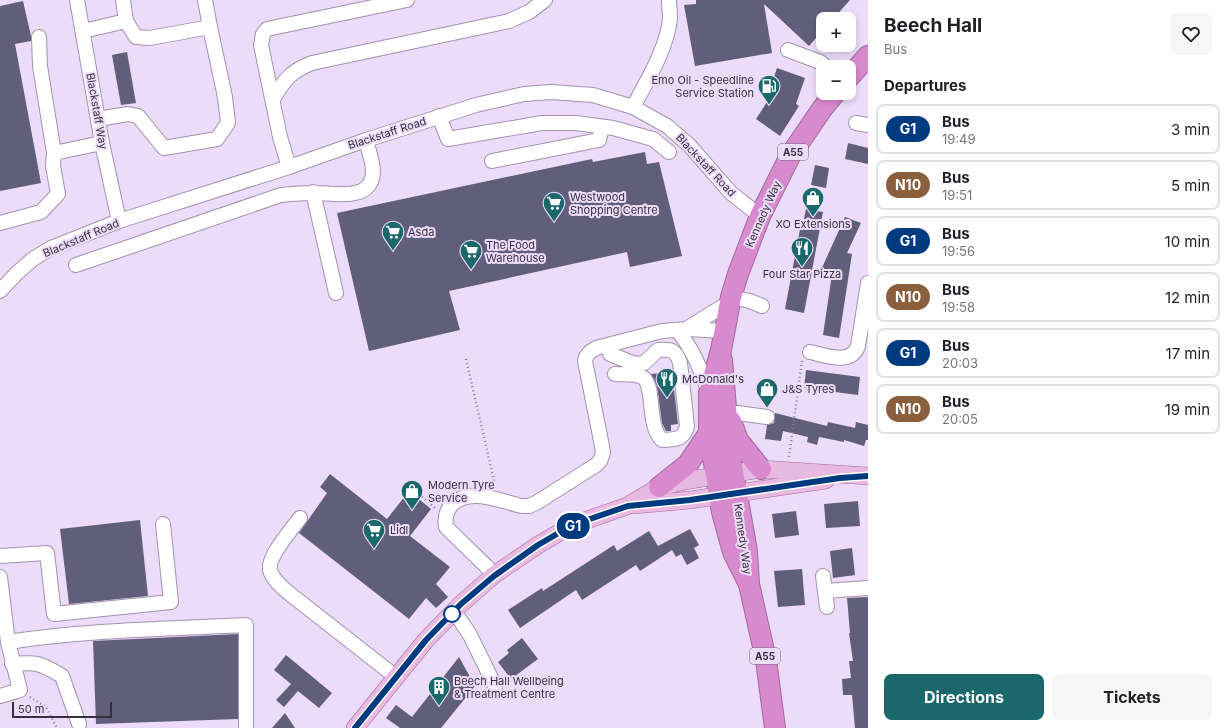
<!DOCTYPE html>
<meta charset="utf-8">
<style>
body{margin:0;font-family:Inter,sans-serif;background:#f6f6f6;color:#202124;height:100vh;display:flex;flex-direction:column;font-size:15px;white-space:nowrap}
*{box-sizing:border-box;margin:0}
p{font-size:13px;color:#757577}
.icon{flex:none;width:22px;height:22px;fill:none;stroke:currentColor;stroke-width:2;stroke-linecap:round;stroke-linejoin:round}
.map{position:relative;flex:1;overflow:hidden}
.details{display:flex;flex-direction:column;background:#fff;width:360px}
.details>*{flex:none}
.badge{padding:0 8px;border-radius:13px;font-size:14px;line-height:26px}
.controls{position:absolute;left:816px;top:12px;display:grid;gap:8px}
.controls a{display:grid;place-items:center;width:40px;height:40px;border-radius:8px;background:#fff;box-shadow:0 2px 6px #0003;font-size:20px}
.scale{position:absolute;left:12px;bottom:10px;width:100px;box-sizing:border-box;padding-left:4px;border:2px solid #37303c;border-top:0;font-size:11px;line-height:14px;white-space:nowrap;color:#37303c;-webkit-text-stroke:3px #ecdcfa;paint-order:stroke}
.map>.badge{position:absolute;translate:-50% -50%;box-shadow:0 0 0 2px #fff}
h2{padding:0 16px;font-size:15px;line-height:36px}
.round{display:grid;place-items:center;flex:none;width:42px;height:42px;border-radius:8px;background:#f6f6f6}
.headline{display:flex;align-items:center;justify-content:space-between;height:68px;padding:0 16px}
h1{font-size:19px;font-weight:700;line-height:30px}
.action{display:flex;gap:8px;margin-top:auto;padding:8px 16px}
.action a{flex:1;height:46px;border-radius:8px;background:#1b686c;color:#fff;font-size:16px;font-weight:700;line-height:46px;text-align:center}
.action a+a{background:#f6f6f6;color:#202124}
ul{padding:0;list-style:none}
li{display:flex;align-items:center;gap:12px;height:50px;margin:0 8px 6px;padding:0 8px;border:2px solid #e0e0e0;border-radius:8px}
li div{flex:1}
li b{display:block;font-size:15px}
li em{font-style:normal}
li .badge{min-width:44px;font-weight:700;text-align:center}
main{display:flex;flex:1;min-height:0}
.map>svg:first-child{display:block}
.building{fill:#605e7a}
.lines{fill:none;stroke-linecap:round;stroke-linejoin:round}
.minor-casing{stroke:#a191ae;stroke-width:16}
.major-casing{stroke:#a06a9b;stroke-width:18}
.highway-casing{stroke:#a06a9b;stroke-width:22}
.path{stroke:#8b8094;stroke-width:2.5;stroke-dasharray:1 3;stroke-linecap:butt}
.minor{stroke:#fff;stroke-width:14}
.major{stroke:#e8b9e2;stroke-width:17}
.highway{stroke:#d88ace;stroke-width:20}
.line-casing{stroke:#fff;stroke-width:9}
.line{stroke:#003b80;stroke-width:6}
.stop-dot{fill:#fff;stroke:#003b80;stroke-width:2}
.labels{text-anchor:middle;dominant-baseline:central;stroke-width:4;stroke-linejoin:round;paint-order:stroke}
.shield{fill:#ecdcfa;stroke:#6d6475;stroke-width:1}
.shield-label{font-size:10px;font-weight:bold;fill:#37303c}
.poi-label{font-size:11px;fill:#37303c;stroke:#ecdcfa;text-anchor:start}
.street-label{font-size:11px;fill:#37303c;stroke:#ecdcfa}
</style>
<main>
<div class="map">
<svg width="868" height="728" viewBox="0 0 868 728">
<rect width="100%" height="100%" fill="#ecdcfa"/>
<g class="building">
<polygon points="696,0 850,0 833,19 823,19 823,30 809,46 764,4 772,53 695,66 684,5 696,4"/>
<polygon points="23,1 31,36 31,41 15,44 41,183 0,191 0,6"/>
<polygon points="127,52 136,103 121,105 112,55"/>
<polygon points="777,68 805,78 796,104 799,106 780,136 756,119 778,85 772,83"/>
<polygon points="848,143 868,148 868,164 845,159"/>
<polygon points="645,152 647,164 659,162 682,256 630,267 627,252 449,291 460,330 369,351 337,213 592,159 593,162"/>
<polygon points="815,165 829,168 826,188 811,185"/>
<polygon points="806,209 823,212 804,313 785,309 801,224 803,224"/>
<polygon points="845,217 861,223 847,253 852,254 839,338 823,335 832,274 820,272"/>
<polygon points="806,370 860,377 858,395 804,388"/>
<polygon points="672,372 678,424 671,425 671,431 666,431 662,423 657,386 651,374"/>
<polygon points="775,413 827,426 828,422 855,428 856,422 868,425 868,440 866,440 864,446 844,440 844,442 819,437 817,445 807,442 808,437 783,431 781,441 765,439 767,425 774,423"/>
<polygon points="330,474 387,519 409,491 431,509 410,536 450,567 436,584 448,597 436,608 426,598 409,619 299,533 327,493 320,487"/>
<polygon points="858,501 860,526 826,528 824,504"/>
<polygon points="796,511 799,535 775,538 772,514"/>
<polygon points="140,520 148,596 69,604 60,529"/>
<polygon points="690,529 699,545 694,548 699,558 687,565 681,554 676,557 672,550 640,571 636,565 582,600 576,590 520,628 508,610 542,588 543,591 614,545 617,551 649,531 658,546"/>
<polygon points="852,548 855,575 833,578 830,551"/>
<polygon points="802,569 805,605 778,607 774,571"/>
<polygon points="868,597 868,728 855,728 852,695 843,695 842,679 851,678 849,661 853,661 849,633 850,633 847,598"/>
<polygon points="238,634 238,719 96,724 93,641"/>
<polygon points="522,638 538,659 511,679 498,662 509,653 507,650"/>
<polygon points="286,655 332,693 319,708 298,691 284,707 276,700 291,684 274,670"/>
<polygon points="459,657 475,686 441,728 400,728 386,718 396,705 412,717"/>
<polygon points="285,713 295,728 272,728"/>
</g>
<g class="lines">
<g class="minor-casing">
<g id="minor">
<polyline points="77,0 102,143 119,221"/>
<polyline points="123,0 126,21"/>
<polyline points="205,0 210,27"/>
<polyline points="83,31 126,21 136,37 150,38 210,27 225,97 228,123 217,139 164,148 138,116 128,114 98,119"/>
<polyline points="39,37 40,66 54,153"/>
<polyline points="788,50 820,62 826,67"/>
<path d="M273,99C284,80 291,71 312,63L509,21L529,12L545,0"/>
<path d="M633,107C647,81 667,48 670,19C670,13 669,6 669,0"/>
<polyline points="439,116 448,139 542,123 576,123 613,128 653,139 669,152"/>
<polyline points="856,123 868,125"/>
<polyline points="492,161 599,140 602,127"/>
<polyline points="289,167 280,137 261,45 263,34 267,29 407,0"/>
<polyline points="313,192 336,293"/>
<polyline points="0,223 41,212 58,194 53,166 54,153 102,143"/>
<path d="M76,265L281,195C291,194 302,193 312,193C327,192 358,200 369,185C378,173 369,153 366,140"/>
<polyline points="0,291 17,273 33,259 51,248 119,221 289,167 366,140 476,105 524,94 551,92 593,95 633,107 667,126 689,145 731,193 760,216"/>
<polyline points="731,297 750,301 762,306"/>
<polyline points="686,329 730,302"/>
<path d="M677,330C693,349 701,370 709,393"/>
<path d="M810,352C825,355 851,366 858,346L868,283"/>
<path d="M610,354L635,364L644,363L658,350C671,349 676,350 680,363L687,426C683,441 675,439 662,440C646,425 656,384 642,377C634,373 623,375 615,374"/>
<polyline points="717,412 738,413 767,417"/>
<path d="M300,518C292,529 267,557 270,570C272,579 283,588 290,594L396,677"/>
<polyline points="0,556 47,553 54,614 171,602 163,524"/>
<path d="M494,575L486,566L446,527C443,507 456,496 476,496C491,496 508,503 522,506H529L536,503L596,465L600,461L603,453L602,446L585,361L586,357L590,352L596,348L662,331L686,329L724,331"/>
<polyline points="823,576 827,607"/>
<polyline points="0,577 8,642 20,690 0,696"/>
<polyline points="825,591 868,588"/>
<polyline points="454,611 470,635 495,686"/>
<path d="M8,642C87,630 166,629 246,625V728"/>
<path d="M12,664C38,662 40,663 62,676L79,724"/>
</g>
</g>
<g class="major-casing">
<g id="major">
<polyline points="634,505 690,500 826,480"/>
<polyline points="355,728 426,640 461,604 494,575 538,545 562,531 587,520 627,506 659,487 690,480 761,469 868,476"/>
</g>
</g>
<g class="highway-casing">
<g id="highway">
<polyline points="849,77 868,56"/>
<polyline points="722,360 730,455 747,551 749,584 766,660 775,728"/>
<polyline points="731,421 738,440 761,469"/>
<polyline points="659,487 688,464 709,433"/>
<polyline points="749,584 733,552 722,512 709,433 709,393 721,350 731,297 738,274 760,216 790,156 822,109 835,93"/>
</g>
</g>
<g class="path">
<polyline points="466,359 495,485"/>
<polyline points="789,457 802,361"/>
<polyline points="419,494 435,508"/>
<polyline points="30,697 46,707 57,728"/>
</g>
<use href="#minor" class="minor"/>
<use href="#major" class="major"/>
<use href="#highway" class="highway"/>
</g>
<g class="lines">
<g class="line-casing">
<polyline id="line" points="355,728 426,640 461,604 494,576 538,545 562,531 587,520 628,506 690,500 840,478 868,476"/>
</g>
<use href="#line" class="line"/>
</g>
<defs>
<g id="fuel-pin" transform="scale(1.15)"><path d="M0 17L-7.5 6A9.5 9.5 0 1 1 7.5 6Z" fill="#1b686c" stroke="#ecdcfa"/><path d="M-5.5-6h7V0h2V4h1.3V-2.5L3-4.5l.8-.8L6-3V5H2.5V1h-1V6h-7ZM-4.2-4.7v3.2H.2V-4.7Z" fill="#fff"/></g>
<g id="shop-pin" transform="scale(1.15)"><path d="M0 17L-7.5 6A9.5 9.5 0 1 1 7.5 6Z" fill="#1b686c" stroke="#ecdcfa"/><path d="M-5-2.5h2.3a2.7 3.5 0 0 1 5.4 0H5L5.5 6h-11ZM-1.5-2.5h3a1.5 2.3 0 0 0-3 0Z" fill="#fff"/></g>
<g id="supermarket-pin" transform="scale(1.15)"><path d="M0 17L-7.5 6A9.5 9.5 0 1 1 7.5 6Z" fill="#1b686c" stroke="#ecdcfa"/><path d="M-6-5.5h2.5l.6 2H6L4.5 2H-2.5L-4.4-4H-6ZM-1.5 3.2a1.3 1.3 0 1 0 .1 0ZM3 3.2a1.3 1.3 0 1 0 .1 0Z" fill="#fff"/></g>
<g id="restaurant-pin" transform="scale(1.15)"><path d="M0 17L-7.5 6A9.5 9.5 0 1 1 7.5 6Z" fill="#1b686c" stroke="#ecdcfa"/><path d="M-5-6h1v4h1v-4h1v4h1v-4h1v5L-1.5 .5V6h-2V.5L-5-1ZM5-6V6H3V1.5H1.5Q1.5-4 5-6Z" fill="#fff"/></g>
<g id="building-pin" transform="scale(1.15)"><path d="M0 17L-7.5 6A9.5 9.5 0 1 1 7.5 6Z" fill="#1b686c" stroke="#ecdcfa"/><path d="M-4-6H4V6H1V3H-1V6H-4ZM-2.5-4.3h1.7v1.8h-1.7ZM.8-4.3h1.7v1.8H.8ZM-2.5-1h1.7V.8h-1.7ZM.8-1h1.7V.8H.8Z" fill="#fff"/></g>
</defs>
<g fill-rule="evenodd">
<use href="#fuel-pin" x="769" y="86"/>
<use href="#shop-pin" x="813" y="198"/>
<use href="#supermarket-pin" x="554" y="203"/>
<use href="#supermarket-pin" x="393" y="232"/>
<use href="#restaurant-pin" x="802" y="248"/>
<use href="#supermarket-pin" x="471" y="251"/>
<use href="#restaurant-pin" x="667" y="379"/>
<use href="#shop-pin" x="767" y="389"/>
<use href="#shop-pin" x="412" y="491"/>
<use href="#supermarket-pin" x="374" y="530"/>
<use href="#building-pin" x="439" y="687"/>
</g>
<circle class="stop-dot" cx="452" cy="614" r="8"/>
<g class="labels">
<g class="shield">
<rect x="778" y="144" width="30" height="16" rx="3"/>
<rect x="750" y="648" width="30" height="16" rx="3"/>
</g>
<g class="shield-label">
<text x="793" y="152">A55</text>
<text x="765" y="656">A55</text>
</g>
<g class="poi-label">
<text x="754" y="80" text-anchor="end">Emo Oil - Speedline<tspan x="754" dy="13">Service Station</tspan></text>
<text x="570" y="197">Westwood<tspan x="570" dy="13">Shopping Centre</tspan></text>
<text x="813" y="224" text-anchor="middle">XO Extensions</text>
<text x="408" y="232">Asda</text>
<text x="486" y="245">The Food<tspan x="486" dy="13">Warehouse</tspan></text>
<text x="802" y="274" text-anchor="middle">Four Star Pizza</text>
<text x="682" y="379">McDonald's</text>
<text x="782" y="389">J&amp;S Tyres</text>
<text x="428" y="485">Modern Tyre<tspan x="428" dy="13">Service</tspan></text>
<text x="390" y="530">Lidl</text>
<text x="454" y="681">Beech Hall Wellbeing<tspan x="454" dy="13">&amp; Treatment Centre</tspan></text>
</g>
<g class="street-label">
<text transform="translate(97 111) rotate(80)">Blackstaff Way</text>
<text transform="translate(387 133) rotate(-18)">Blackstaff Road</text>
<text transform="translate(706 165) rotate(47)">Blackstaff Road</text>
<text transform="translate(763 214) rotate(-66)">Kennedy Way</text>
<text transform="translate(81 238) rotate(-23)">Blackstaff Road</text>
<text transform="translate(743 539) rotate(82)">Kennedy Way</text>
</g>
</g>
</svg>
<div class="controls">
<a>+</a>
<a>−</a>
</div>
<div class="scale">50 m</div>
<b class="badge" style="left:573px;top:526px;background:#003b80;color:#fff">G1</b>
</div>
<section class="details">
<div class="headline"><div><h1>Beech Hall</h1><p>Bus</p></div><a class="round"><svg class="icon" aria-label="heart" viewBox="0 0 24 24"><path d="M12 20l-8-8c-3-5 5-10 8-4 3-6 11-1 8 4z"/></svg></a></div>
<h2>Departures</h2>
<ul>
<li><span class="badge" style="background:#003b80;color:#fff">G1</span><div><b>Bus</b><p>19:49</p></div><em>3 min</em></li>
<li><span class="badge" style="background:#8b5e3c;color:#fff">N10</span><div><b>Bus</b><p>19:51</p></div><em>5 min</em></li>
<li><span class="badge" style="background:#003b80;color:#fff">G1</span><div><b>Bus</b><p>19:56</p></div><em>10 min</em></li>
<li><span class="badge" style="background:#8b5e3c;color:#fff">N10</span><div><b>Bus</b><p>19:58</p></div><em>12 min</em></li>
<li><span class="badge" style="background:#003b80;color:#fff">G1</span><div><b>Bus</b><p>20:03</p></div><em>17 min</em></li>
<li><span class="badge" style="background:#8b5e3c;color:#fff">N10</span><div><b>Bus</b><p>20:05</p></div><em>19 min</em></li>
</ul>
<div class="action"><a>Directions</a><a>Tickets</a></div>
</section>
</main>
